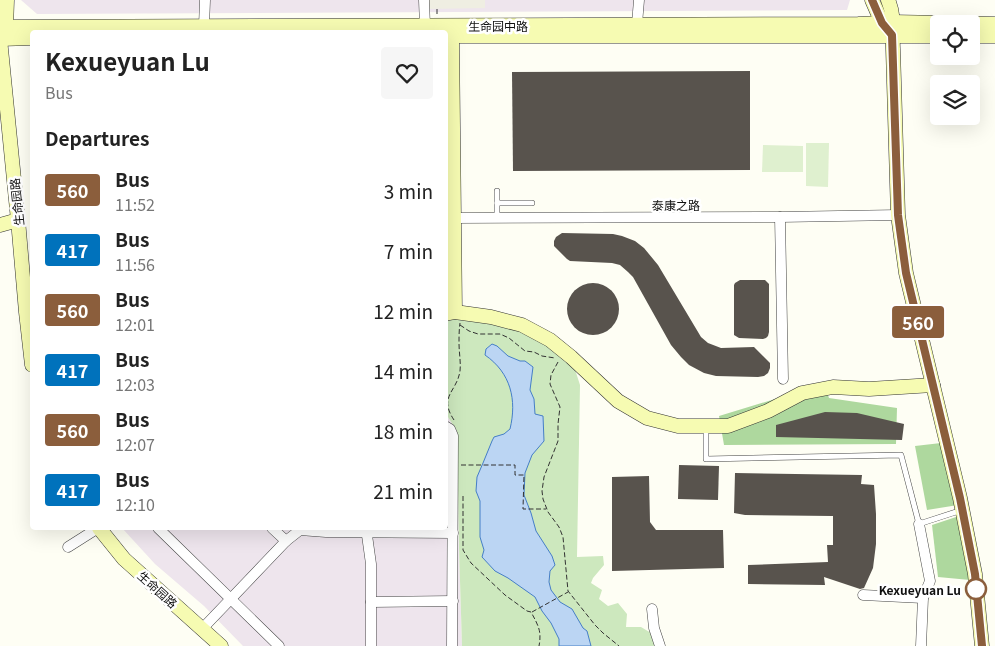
<!DOCTYPE html>
<meta charset="utf-8">
<style>
body{margin:0;font-family:Georgia,"Noto Sans SC",serif;background:#f6f6f6;color:#222;height:100vh;display:flex;flex-direction:column;font-size:19px;white-space:nowrap}
*{box-sizing:border-box;margin:0}
p{font-size:16px;color:#767676}
.icon{flex:none;width:28px;height:28px;fill:none;stroke:currentColor;stroke-width:2;stroke-linecap:round;stroke-linejoin:round}
.map{position:relative;flex:1;overflow:hidden}
.drawer{position:absolute;left:30px;top:30px;width:418px;height:500px;display:flex;flex-direction:column;background:#fff;border-radius:5px;box-shadow:0 5px 20px #0002}
.drawer>*{flex:none}
.badge{padding:0 10px;border-radius:4px;font-size:18px;line-height:32px}
.controls{position:absolute;left:930px;top:15px;display:grid;gap:10px}
.controls a{display:grid;place-items:center;width:50px;height:50px;border-radius:5px;background:#fff;box-shadow:0 5px 20px #0002;font-size:25px}
.map>.badge{position:absolute;translate:-50% -50%;box-shadow:0 0 0 2px #fff}
h2{padding:0 15px;font-size:19px;line-height:45px}
.round{display:grid;place-items:center;flex:none;width:52px;height:52px;border-radius:5px;background:#f6f6f6}
.summary{display:flex;align-items:center;justify-content:space-between;height:85px;padding:0 15px}
h1{font-size:24px;font-weight:700;line-height:38px}
ul{padding:0;list-style:none}
li{display:flex;align-items:center;gap:15px;height:60px;padding:0 15px}
li div{flex:1}
li b{display:block;font-size:19px}
li em{font-style:normal}
li .badge{min-width:55px;font-weight:700;text-align:center}
.map>svg:first-child{display:block}
.industrial{fill:#eee5ed}
.green{fill:#cde8be}
.forest{fill:#aed89e}
.pitch{fill:#dff0cf}
.plaza{fill:#efeee2}
.water{fill:#bbd5f3;stroke:#457ec7}
.building{fill:#58534d}
.lines{fill:none;stroke-linecap:round;stroke-linejoin:round}
.lane-casing{stroke:#434343;stroke-width:6}
.street-casing{stroke:#434343;stroke-width:11}
.secondary-casing{stroke:#323232;stroke-width:15}
.path{stroke:#323232;stroke-width:1;stroke-dasharray:5 2.5;stroke-linecap:butt}
.lane{stroke:#fff;stroke-width:5}
.street{stroke:#fff;stroke-width:10}
.secondary{stroke:#f6fbb2;stroke-width:14}
.line-casing{stroke:#fff;stroke-width:11}
.line{stroke:#8b5e3c;stroke-width:8}
.stop-dot{fill:#fff;stroke:#8b5e3c;stroke-width:2.5}
.labels{text-anchor:middle;dominant-baseline:central;stroke-width:5;stroke-linejoin:round;paint-order:stroke}
.street-label{font-size:12px;fill:#101010;stroke:#fff}
.stop-label{font-size:12px;font-weight:bold;fill:#101010;stroke:#fff;text-anchor:end}
</style>
<div class="map">
<svg width="995" height="646" viewBox="0 0 995 646">
<rect width="100%" height="100%" fill="#fefef4"/>
<g class="industrial">
<polygon points="21,0 850,0 847,10 37,14"/>
<polygon points="445,414 446,414 457,431 459,548 462,646 243,646 204,606 155,564 122,528 445,528"/>
</g>
<polygon class="green" points="445,314 491,316 571,357 580,385 577,557 603,556 604,565 593,578 591,583 602,590 599,599 608,606 618,603 627,614 626,627 641,627 656,636 660,646 462,646 459,548 457,431 446,414 445,407 446,370 445,369"/>
<g class="forest">
<polygon points="824,384 829,398 897,408 896,444 724,445 719,416"/>
<polygon points="941,443 958,505 927,510 915,446"/>
<polygon points="959,516 970,580 938,577 932,525"/>
</g>
<g class="pitch">
<polygon points="806,143 829,143 828,187 806,186"/>
<polygon points="763,145 803,146 803,172 762,172"/>
</g>
<polygon class="plaza" points="428,0 485,0 485,8 428,9"/>
<path class="water" d="M492,344L497,346L508,356L520,361H525L533,367L530,390L534,399L535,414L543,416L544,441L532,455L525,473L524,495L531,513L536,531L552,556L555,565L550,571L549,582L551,590L560,602L572,609L583,628L587,631L591,646H559V639L551,623L542,611L535,597L508,578L495,571L482,557L484,550L480,537V501L476,491L477,477L483,463L492,441L494,437L504,434L510,429C517,400 511,373 485,355L486,349Z"/>
<g class="building">
<polygon points="750,71 750,170 513,171 512,72"/>
<polygon points="562,233 613,234 622,236 635,241 644,248 658,265 701,337 708,343 721,348 754,347 770,363 770,368 768,373 764,376 758,377 716,376 704,373 689,365 681,357 671,345 633,277 628,272 620,265 612,263 570,261 567,259 554,246 554,241 556,237"/>
<polygon points="740,280 765,280 769,284 769,332 768,336 766,338 763,339 739,338 734,335 734,285 735,283"/>
<circle cx="593" cy="309" r="26"/>
<polygon points="825,412 857,413 904,424 902,440 776,437 776,425"/>
<polygon points="679,465 719,466 718,500 678,499"/>
<polygon points="735,473 862,475 861,484 874,485 876,514 876,544 873,568 864,588 860,589 824,577 825,585 748,584 748,565 828,562 827,545 833,545 833,516 745,515 734,513"/>
<polygon points="649,476 650,522 656,530 723,530 724,568 612,571 612,477"/>
</g>
<g class="lines">
<g class="lane-casing">
<g id="lane">
<polyline points="497,191 497,217"/>
<polyline points="497,203 532,203"/>
<polyline points="706,428 706,459 901,455 919,524 962,510"/>
</g>
</g>
<g class="street-casing">
<g id="street">
<polyline points="424,0 425,26"/>
<polyline points="637,24 639,0"/>
<polyline points="204,26 205,0"/>
<polyline points="780,217 783,379"/>
<polyline points="454,218 780,217 898,215"/>
<polyline points="445,426 450,429 453,436 452,646"/>
<polyline points="919,524 930,581 923,598 921,646"/>
<polyline points="158,528 279,646"/>
<polyline points="272,528 286,541 300,530 326,532 453,533"/>
<polyline points="366,528 371,564 371,646"/>
<polyline points="68,547 98,528"/>
<polyline points="863,595 923,598"/>
<polyline points="371,602 453,601"/>
<polyline points="652,609 654,628 660,646"/>
<polyline points="202,629 286,541"/>
</g>
</g>
<g class="secondary-casing">
<g id="secondary">
<polyline points="872,0 882,23 887,29"/>
<path d="M888,0C895,15 892,33 893,49L898,215L906,273L960,498L975,574L982,646"/>
<polyline points="0,27 858,24 882,23 893,22 995,24"/>
<polyline points="2,36 6,28 7,0"/>
<polyline points="445,36 939,36"/>
<polyline points="452,36 455,312"/>
<polyline points="971,36 995,36"/>
<polyline points="0,39 18,220 26,312 32,365"/>
<polyline points="0,39 32,38"/>
<polyline points="0,225 18,220"/>
<polyline points="445,314 455,312 491,317 522,325 550,340 571,357 618,401 647,418 678,426 728,426 768,411 802,393 833,387 869,389 933,385"/>
<polyline points="99,528 124,559 221,646"/>
</g>
</g>
<g class="path">
<polyline points="437,9 437,15"/>
<polyline points="460,325 469,331 478,334 500,334 509,338 525,351 534,352 542,356 555,358"/>
<polyline points="558,362 551,375 550,384 560,407 558,424 558,441 544,477 542,491 543,499 548,512 559,527 563,537 568,591 595,625 603,633 619,646"/>
<path d="M454,420C438,396 457,392 460,371C461,362 459,353 459,343C459,337 459,330 460,323"/>
<polyline points="461,465 515,465 515,475 524,475 523,509 546,509"/>
<path d="M463,496V550L471,563L505,595L527,611L531,612C538,625 542,631 539,646"/>
<polyline points="532,612 568,592"/>
</g>
<use href="#lane" class="lane"/>
<use href="#street" class="street"/>
<use href="#secondary" class="secondary"/>
</g>
<g class="lines">
<g class="line-casing">
<polyline id="line" points="872,0 882,23 892,35 898,215 906,273 960,498 975,574 982,646"/>
</g>
<use href="#line" class="line"/>
</g>
<circle class="stop-dot" cx="976" cy="589" r="10"/>
<g class="labels">
<g class="street-label">
<text x="498" y="25">生命园中路</text>
<text transform="translate(16 202) rotate(-96)">生命园路</text>
<text x="676" y="204">泰康之路</text>
<text transform="translate(158 589) rotate(42)">生命园路</text>
</g>
<g class="stop-label">
<text x="961" y="589">Kexueyuan Lu</text>
</g>
</g>
</svg>
<div class="controls">
<a><svg class="icon" aria-label="locate" viewBox="0 0 24 24"><circle cx="12" cy="12" r="6"/><path d="M12 2v4M12 18v4M2 12h4M18 12h4"/></svg></a>
<a><svg class="icon" aria-label="layers" viewBox="0 0 24 24"><path d="M12 4l9 5-9 5-9-5zM3 14l9 5 9-5"/></svg></a>
</div>
<b class="badge" style="left:918px;top:322px;background:#8b5e3c;color:#fff">560</b>
<section class="drawer">
<div class="summary"><div><h1>Kexueyuan Lu</h1><p>Bus</p></div><a class="round"><svg class="icon" aria-label="heart" viewBox="0 0 24 24"><path d="M12 20l-8-8c-3-5 5-10 8-4 3-6 11-1 8 4z"/></svg></a></div>
<h2>Departures</h2>
<ul>
<li><span class="badge" style="background:#8b5e3c;color:#fff">560</span><div><b>Bus</b><p>11:52</p></div><em>3 min</em></li>
<li><span class="badge" style="background:#0072bc;color:#fff">417</span><div><b>Bus</b><p>11:56</p></div><em>7 min</em></li>
<li><span class="badge" style="background:#8b5e3c;color:#fff">560</span><div><b>Bus</b><p>12:01</p></div><em>12 min</em></li>
<li><span class="badge" style="background:#0072bc;color:#fff">417</span><div><b>Bus</b><p>12:03</p></div><em>14 min</em></li>
<li><span class="badge" style="background:#8b5e3c;color:#fff">560</span><div><b>Bus</b><p>12:07</p></div><em>18 min</em></li>
<li><span class="badge" style="background:#0072bc;color:#fff">417</span><div><b>Bus</b><p>12:10</p></div><em>21 min</em></li>
</ul>
</section>
</div>
